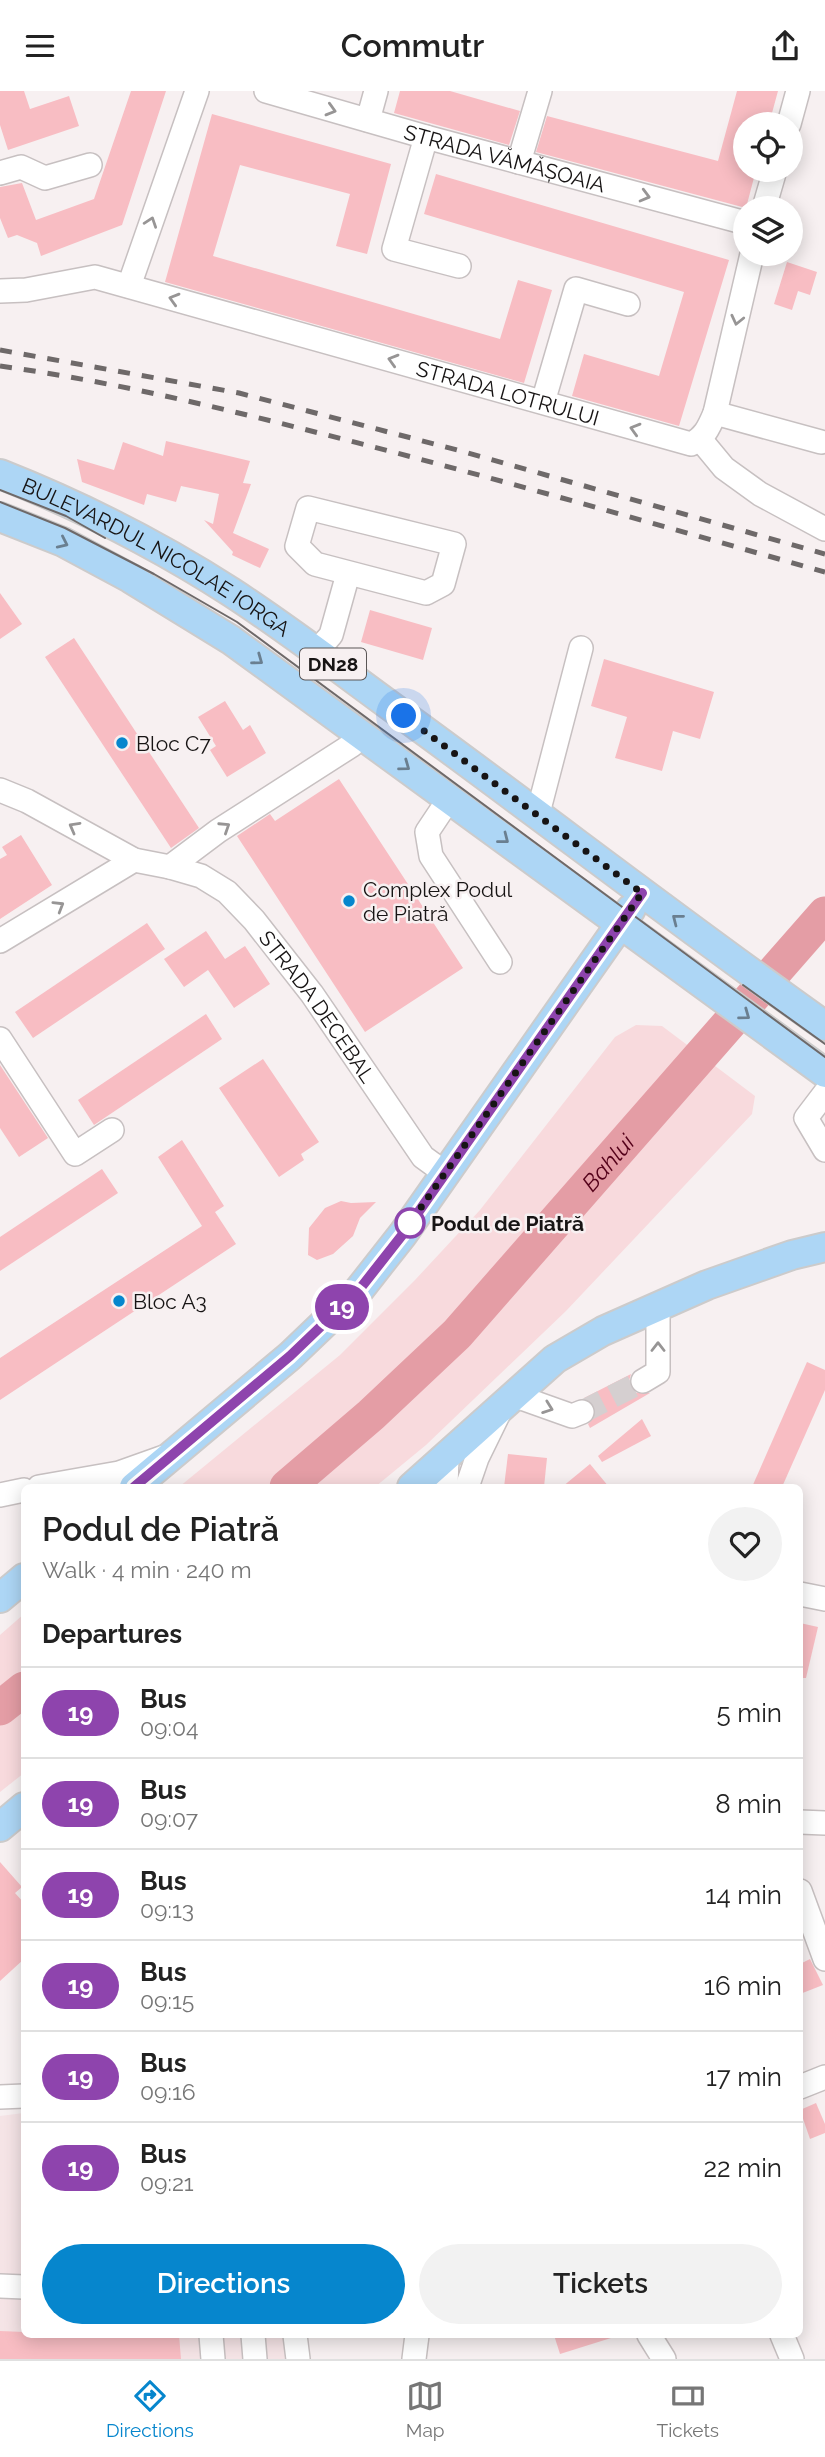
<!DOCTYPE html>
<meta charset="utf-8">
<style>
body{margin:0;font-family:Raleway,sans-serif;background:#f2f2f2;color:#222;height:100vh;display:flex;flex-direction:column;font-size:26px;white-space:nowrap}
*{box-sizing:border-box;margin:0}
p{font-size:23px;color:#767676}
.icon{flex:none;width:38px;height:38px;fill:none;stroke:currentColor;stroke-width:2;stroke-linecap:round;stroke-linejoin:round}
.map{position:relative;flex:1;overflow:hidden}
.panel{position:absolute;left:21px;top:1393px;width:782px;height:854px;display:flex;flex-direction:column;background:#fff;border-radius:10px;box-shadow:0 4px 18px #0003}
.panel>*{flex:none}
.badge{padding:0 14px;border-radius:23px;font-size:24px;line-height:46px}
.buttons{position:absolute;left:733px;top:21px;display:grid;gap:14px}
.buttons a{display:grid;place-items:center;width:70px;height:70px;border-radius:50%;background:#fff;box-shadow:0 4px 18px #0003;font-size:35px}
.you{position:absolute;width:35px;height:35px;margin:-18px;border:5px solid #fff;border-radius:50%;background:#1a73e8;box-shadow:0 0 0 10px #1a73e833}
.map>.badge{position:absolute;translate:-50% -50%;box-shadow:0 0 0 4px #fff}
h2{padding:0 21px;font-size:26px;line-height:63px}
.round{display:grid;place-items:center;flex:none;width:74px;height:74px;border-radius:37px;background:#f2f2f2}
.headline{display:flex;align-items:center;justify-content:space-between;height:119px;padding:0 21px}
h1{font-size:33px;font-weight:600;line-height:52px}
.primary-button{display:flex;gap:14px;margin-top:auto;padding:14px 21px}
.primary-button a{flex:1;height:80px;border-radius:42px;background:#0686cd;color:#fff;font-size:28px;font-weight:600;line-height:80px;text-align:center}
.primary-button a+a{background:#f2f2f2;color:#222}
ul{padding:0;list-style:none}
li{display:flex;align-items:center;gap:21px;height:91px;padding:0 21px;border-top:2px solid #e0e0e0}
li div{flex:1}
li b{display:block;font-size:26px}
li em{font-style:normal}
li .badge{min-width:77px;font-weight:700;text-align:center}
header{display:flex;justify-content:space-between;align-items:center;height:91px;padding:0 21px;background:#fff;font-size:32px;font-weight:600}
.tabs{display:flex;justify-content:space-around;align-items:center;height:98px;border-top:2px solid #e0e0e0;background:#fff;font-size:19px;color:#767676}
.tabs a{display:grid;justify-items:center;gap:4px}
.tabs .selected{color:#0686cd}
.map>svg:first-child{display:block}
.built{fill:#f5e4e6}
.green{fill:#f8dadd}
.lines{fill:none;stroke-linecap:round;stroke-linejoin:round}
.river{stroke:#e49da5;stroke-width:35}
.building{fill:#f8bdc3}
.minor-tunnel{stroke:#d5cfd0;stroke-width:23;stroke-dasharray:23 11;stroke-linecap:butt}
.minor-casing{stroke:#c7c0c1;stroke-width:26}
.major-casing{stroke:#cccbcb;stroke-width:32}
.minor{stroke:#fff;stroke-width:23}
.major{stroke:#add6f5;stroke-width:28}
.tram{stroke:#6e6969;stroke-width:2}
.rail{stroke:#6e6969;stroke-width:5;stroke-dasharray:12 12;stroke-linecap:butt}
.oneway{stroke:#979595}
.oneway2{stroke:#6a7f90}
.line-casing{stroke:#fff;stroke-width:16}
.line{stroke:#8e44ad;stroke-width:10}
.walk{stroke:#171414;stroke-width:7;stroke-dasharray:0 12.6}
.poi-dot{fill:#0686cd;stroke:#f7f0f1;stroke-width:2.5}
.stop-dot{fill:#fff;stroke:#8e44ad;stroke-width:3.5}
.labels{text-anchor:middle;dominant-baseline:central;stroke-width:5;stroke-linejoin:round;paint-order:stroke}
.shield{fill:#f7f0f1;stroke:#5a5656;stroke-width:2}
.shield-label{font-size:19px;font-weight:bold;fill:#171414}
.street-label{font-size:21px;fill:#171414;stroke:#f7f0f1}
.poi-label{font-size:21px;fill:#171414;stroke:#f7f0f1;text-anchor:start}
.stop-label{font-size:21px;font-weight:bold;fill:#171414;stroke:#f7f0f1;text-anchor:start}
.water-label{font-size:23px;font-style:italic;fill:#540019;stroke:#f7f0f1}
</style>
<header><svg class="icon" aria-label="menu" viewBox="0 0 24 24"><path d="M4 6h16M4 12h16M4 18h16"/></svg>Commutr<svg class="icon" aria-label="share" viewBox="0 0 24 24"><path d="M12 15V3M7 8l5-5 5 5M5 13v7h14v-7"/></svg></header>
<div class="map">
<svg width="825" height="2268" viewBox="0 0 825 2268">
<rect width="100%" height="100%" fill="#f7f0f1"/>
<polygon class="built" points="24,2022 24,2244 284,2244 286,2268 0,2268 0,2025"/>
<g class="green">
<polygon points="636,934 662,935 755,1005 752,1023 566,1220 426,1354 375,1396 179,1396 340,1264 415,1189 480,1119 615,946"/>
<polygon points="24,1523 24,1682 0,1701 0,1544"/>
</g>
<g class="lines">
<g class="river">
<path id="s1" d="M287,1396L371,1324L457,1243L825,823"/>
<polyline points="0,1617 24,1598"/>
</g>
</g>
<g class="building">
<polygon points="0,0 24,0 30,18 69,5 79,35 8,59 0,34"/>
<polygon points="131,0 166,0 122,134 41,165 37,152 17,144 8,147 0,127 0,96 22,92 36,129 94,108"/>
<polygon points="400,0 450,0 520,20 509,54 394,22"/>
<polygon points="737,0 778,0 769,33 746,33 746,79 756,79 746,117 536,61 547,25 718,70"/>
<polygon points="212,23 391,73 367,163 336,155 350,103 240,74 213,165 500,248 518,189 552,199 524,292 165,191"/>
<polygon points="436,83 729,169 679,335 572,305 584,263 659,285 684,201 424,123"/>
<polygon points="787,171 817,181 810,204 798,200 792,219 774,213"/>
<polygon points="166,350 250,370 243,392 251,393 233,442 269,458 260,477 232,464 233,461 204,429 213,433 219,403 181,395 176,411 147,403 144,414 82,391 77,368 114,379 123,351 163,365"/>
<polygon points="0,502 22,533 0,548"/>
<polygon points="370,519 432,537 423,569 361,551"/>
<polygon points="74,547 199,737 171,757 45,566"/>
<polygon points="604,568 714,601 700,648 673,640 662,680 615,667 627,626 591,615"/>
<polygon points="225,610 243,639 250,634 266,662 227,686 210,659 216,655 198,626"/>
<polygon points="339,688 463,877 365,941 237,745 270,723 275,730"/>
<polygon points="21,744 52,794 0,828 0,768 7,764 2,756"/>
<polygon points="147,832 165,858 33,947 15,921"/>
<polygon points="206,840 225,868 245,855 270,893 234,917 208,879 184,896 164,868"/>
<polygon points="206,923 222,948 94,1034 78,1009"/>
<polygon points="263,968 319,1051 301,1063 304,1069 279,1086 219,997"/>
<polygon points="0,974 48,1047 19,1066 0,1037"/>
<polygon points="182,1049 224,1115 215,1121 236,1153 0,1309 0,1267 202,1135 158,1066"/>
<polygon points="102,1078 118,1102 0,1180 0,1146"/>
<polygon points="341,1110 351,1112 376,1111 360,1127 353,1145 333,1163 317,1169 308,1164 309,1137 325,1117"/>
<polygon points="807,1271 825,1279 825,1299 782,1396 752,1396"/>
<polygon points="631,1283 629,1290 631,1298 637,1302 650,1302 590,1337 588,1333 596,1324 595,1316 591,1310 584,1307"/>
<polygon points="642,1328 651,1345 602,1371 598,1365"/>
<polygon points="508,1363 547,1367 544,1396 504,1396"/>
<polygon points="590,1373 609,1396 562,1396"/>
<polygon points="800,1532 818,1536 806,1587 800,1587"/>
<polygon points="0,1771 22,1796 15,1802 24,1812 24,1868 0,1890"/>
<polygon points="810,1868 823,1894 800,1903 800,1873"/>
<polygon points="816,2012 825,2033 825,2042 810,2048 800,2019"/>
<polygon points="0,2240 24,2241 24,2244 179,2244 181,2268 0,2268"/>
<polygon points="554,2244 611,2244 611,2247 560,2263"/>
</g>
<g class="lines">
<polyline class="minor-tunnel" points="582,1321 643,1290"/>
<g class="minor-casing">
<g id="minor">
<path id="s2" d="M266,0L426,46L746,132"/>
<polyline points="368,29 376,0"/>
<polyline points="789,33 798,0"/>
<polyline points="426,46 394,158 459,175"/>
<polyline points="519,71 540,0"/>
<polyline points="0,82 21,76 45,87 90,74"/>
<polyline points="764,117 775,79"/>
<polyline points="129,195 197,0"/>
<path id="s3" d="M0,200L26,199L95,186L691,353C705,346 709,336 715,322L752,163"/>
<polyline points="543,311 576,198 628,213"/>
<polyline points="715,322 821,351"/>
<polyline points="700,348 724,377 760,403 825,438"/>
<polygon points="308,417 454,453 443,493 426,502 315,473 297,455"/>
<polyline points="316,561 331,544 348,483"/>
<path id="s4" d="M0,699L27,710L134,769L170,776L201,785L227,801L254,829L312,903L423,1066L445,1082"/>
<polyline points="449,708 427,741 431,765 500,871"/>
<polyline points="538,722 581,557"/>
<polyline points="170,776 218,740 352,654 360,642"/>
<polyline points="0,850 134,769"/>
<polyline points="0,948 75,1063 112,1039"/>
<polyline points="825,1002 806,1027 825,1059"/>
<polyline points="643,1290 658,1281 658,1214"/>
<polyline points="513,1304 572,1325 582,1321"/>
<polyline points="39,1396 119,1382 164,1366"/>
<polyline points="446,1396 447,1366"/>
<polyline points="467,1396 477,1367 499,1322"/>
<polyline points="0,1404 24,1399"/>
<polyline points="800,1503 825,1508"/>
<polyline points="800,1731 825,1732"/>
<polyline points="800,1800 825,1868"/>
<polyline points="800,1996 825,1986"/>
<polyline points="0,2006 24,2005"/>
<polyline points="0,2195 24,2196"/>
<polyline points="211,2244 213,2268"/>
<polyline points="253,2244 255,2268"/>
<polyline points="295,2244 298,2268"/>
<polyline points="649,2244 664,2268"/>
<polyline points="782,2244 792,2268"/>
<polyline points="414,2268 417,2244"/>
</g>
</g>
<g class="major-casing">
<g id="major">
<path id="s5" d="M0,383C81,415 158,454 231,501C291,540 349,585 407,627C547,729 684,835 825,935"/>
<polyline points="0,426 63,451 130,487 231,549 825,982"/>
<polyline points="134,1396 290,1265 359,1199 403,1143 631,818"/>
<polyline points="412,1396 555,1268 603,1240 707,1194 792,1164 825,1156"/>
<polyline points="0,1507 24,1487"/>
<polyline points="0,1736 24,1716"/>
</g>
</g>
<use href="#minor" class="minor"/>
<use href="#major" class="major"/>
<g class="tram">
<polyline points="0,399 66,425 105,447"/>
<polyline points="0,411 65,437 154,483 237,531 825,966"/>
<polyline points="743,894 825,953"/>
</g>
<g class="rail">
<polyline points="0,259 239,302 461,360 825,463"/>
<path d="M0,275C124,292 245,323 366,354C520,394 672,438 825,481"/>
</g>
</g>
<defs><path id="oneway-chevron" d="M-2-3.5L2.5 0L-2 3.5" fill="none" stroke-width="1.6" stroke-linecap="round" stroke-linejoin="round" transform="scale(1.75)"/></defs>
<g class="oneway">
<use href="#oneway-chevron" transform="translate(331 19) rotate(16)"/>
<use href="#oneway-chevron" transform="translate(645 105) rotate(15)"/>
<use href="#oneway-chevron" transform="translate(151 131) rotate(-71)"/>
<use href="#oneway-chevron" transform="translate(174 208) rotate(-164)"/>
<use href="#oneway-chevron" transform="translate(737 229) rotate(103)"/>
<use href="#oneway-chevron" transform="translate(393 269) rotate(-164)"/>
<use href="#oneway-chevron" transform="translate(635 338) rotate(-164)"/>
<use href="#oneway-chevron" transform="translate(74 736) rotate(-151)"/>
<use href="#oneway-chevron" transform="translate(225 736) rotate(-33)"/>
<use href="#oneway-chevron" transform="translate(59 815) rotate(-31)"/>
<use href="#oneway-chevron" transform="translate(658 1256) rotate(-90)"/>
<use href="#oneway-chevron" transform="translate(548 1317) rotate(20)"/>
</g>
<g class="oneway2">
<use href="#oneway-chevron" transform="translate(63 452) rotate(25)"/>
<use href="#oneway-chevron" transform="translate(258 569) rotate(36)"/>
<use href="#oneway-chevron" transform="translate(405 675) rotate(36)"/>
<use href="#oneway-chevron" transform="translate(504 748) rotate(38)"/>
<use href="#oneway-chevron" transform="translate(677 828) rotate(-142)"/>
<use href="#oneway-chevron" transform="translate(745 924) rotate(36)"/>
</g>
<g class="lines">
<g class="line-casing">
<polyline id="line" points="134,1396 290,1265 359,1199 403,1143 642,802"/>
</g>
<use href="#line" class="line"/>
<polyline class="walk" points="404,625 642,802 410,1132"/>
</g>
<g class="poi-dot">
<circle cx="122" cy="652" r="7"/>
<circle cx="349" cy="810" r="7"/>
<circle cx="119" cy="1210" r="7"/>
</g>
<circle class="stop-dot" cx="410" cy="1132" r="14"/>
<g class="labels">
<rect class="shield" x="300" y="557.5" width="66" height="31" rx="5"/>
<g class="shield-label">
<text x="333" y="573">DN28</text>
</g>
<g class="street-label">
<text stroke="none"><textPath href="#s2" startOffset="248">STRADA VĂMĂȘOAIA</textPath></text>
<text stroke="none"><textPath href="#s3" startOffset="525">STRADA LOTRULUI</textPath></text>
<text stroke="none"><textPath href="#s5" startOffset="177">BULEVARDUL NICOLAE IORGA</textPath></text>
<text stroke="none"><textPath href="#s4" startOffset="397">STRADA DECEBAL</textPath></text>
</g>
<g class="poi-label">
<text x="136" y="652">Bloc C7</text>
<text x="363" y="798">Complex Podul<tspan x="363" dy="24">de Piatră</tspan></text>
<text x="133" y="1210">Bloc A3</text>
</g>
<g class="stop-label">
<text x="431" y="1132">Podul de Piatră</text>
</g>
<g class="water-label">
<text stroke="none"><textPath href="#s1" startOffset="457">Bahlui</textPath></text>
</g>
</g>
</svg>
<div class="buttons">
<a><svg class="icon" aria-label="locate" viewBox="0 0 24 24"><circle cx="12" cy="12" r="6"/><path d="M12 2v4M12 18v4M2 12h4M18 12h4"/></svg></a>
<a><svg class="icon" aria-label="layers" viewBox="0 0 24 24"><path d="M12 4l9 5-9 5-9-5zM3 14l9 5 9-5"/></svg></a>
</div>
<div class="you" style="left:404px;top:625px"></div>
<b class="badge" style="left:342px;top:1216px;background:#8e44ad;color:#fff">19</b>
<section class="panel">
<div class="headline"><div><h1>Podul de Piatră</h1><p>Walk · 4 min · 240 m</p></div><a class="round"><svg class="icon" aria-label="heart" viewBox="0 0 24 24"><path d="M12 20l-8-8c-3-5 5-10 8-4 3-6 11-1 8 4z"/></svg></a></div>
<h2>Departures</h2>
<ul>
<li><span class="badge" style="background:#8e44ad;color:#fff">19</span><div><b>Bus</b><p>09:04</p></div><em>5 min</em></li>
<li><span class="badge" style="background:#8e44ad;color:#fff">19</span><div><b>Bus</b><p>09:07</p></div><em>8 min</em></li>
<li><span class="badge" style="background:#8e44ad;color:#fff">19</span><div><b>Bus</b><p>09:13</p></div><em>14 min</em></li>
<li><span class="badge" style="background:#8e44ad;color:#fff">19</span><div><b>Bus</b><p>09:15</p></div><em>16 min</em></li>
<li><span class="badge" style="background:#8e44ad;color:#fff">19</span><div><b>Bus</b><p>09:16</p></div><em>17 min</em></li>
<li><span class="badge" style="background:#8e44ad;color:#fff">19</span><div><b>Bus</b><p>09:21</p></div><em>22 min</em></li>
</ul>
<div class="primary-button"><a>Directions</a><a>Tickets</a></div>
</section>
</div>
<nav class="tabs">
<a class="selected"><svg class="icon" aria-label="directions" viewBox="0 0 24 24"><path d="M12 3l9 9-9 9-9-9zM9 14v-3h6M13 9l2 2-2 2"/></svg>Directions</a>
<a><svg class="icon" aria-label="map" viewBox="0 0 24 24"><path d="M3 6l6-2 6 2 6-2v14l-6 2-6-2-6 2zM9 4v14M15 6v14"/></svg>Map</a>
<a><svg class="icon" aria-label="tickets" viewBox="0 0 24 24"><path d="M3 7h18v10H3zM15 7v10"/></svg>Tickets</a>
</nav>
